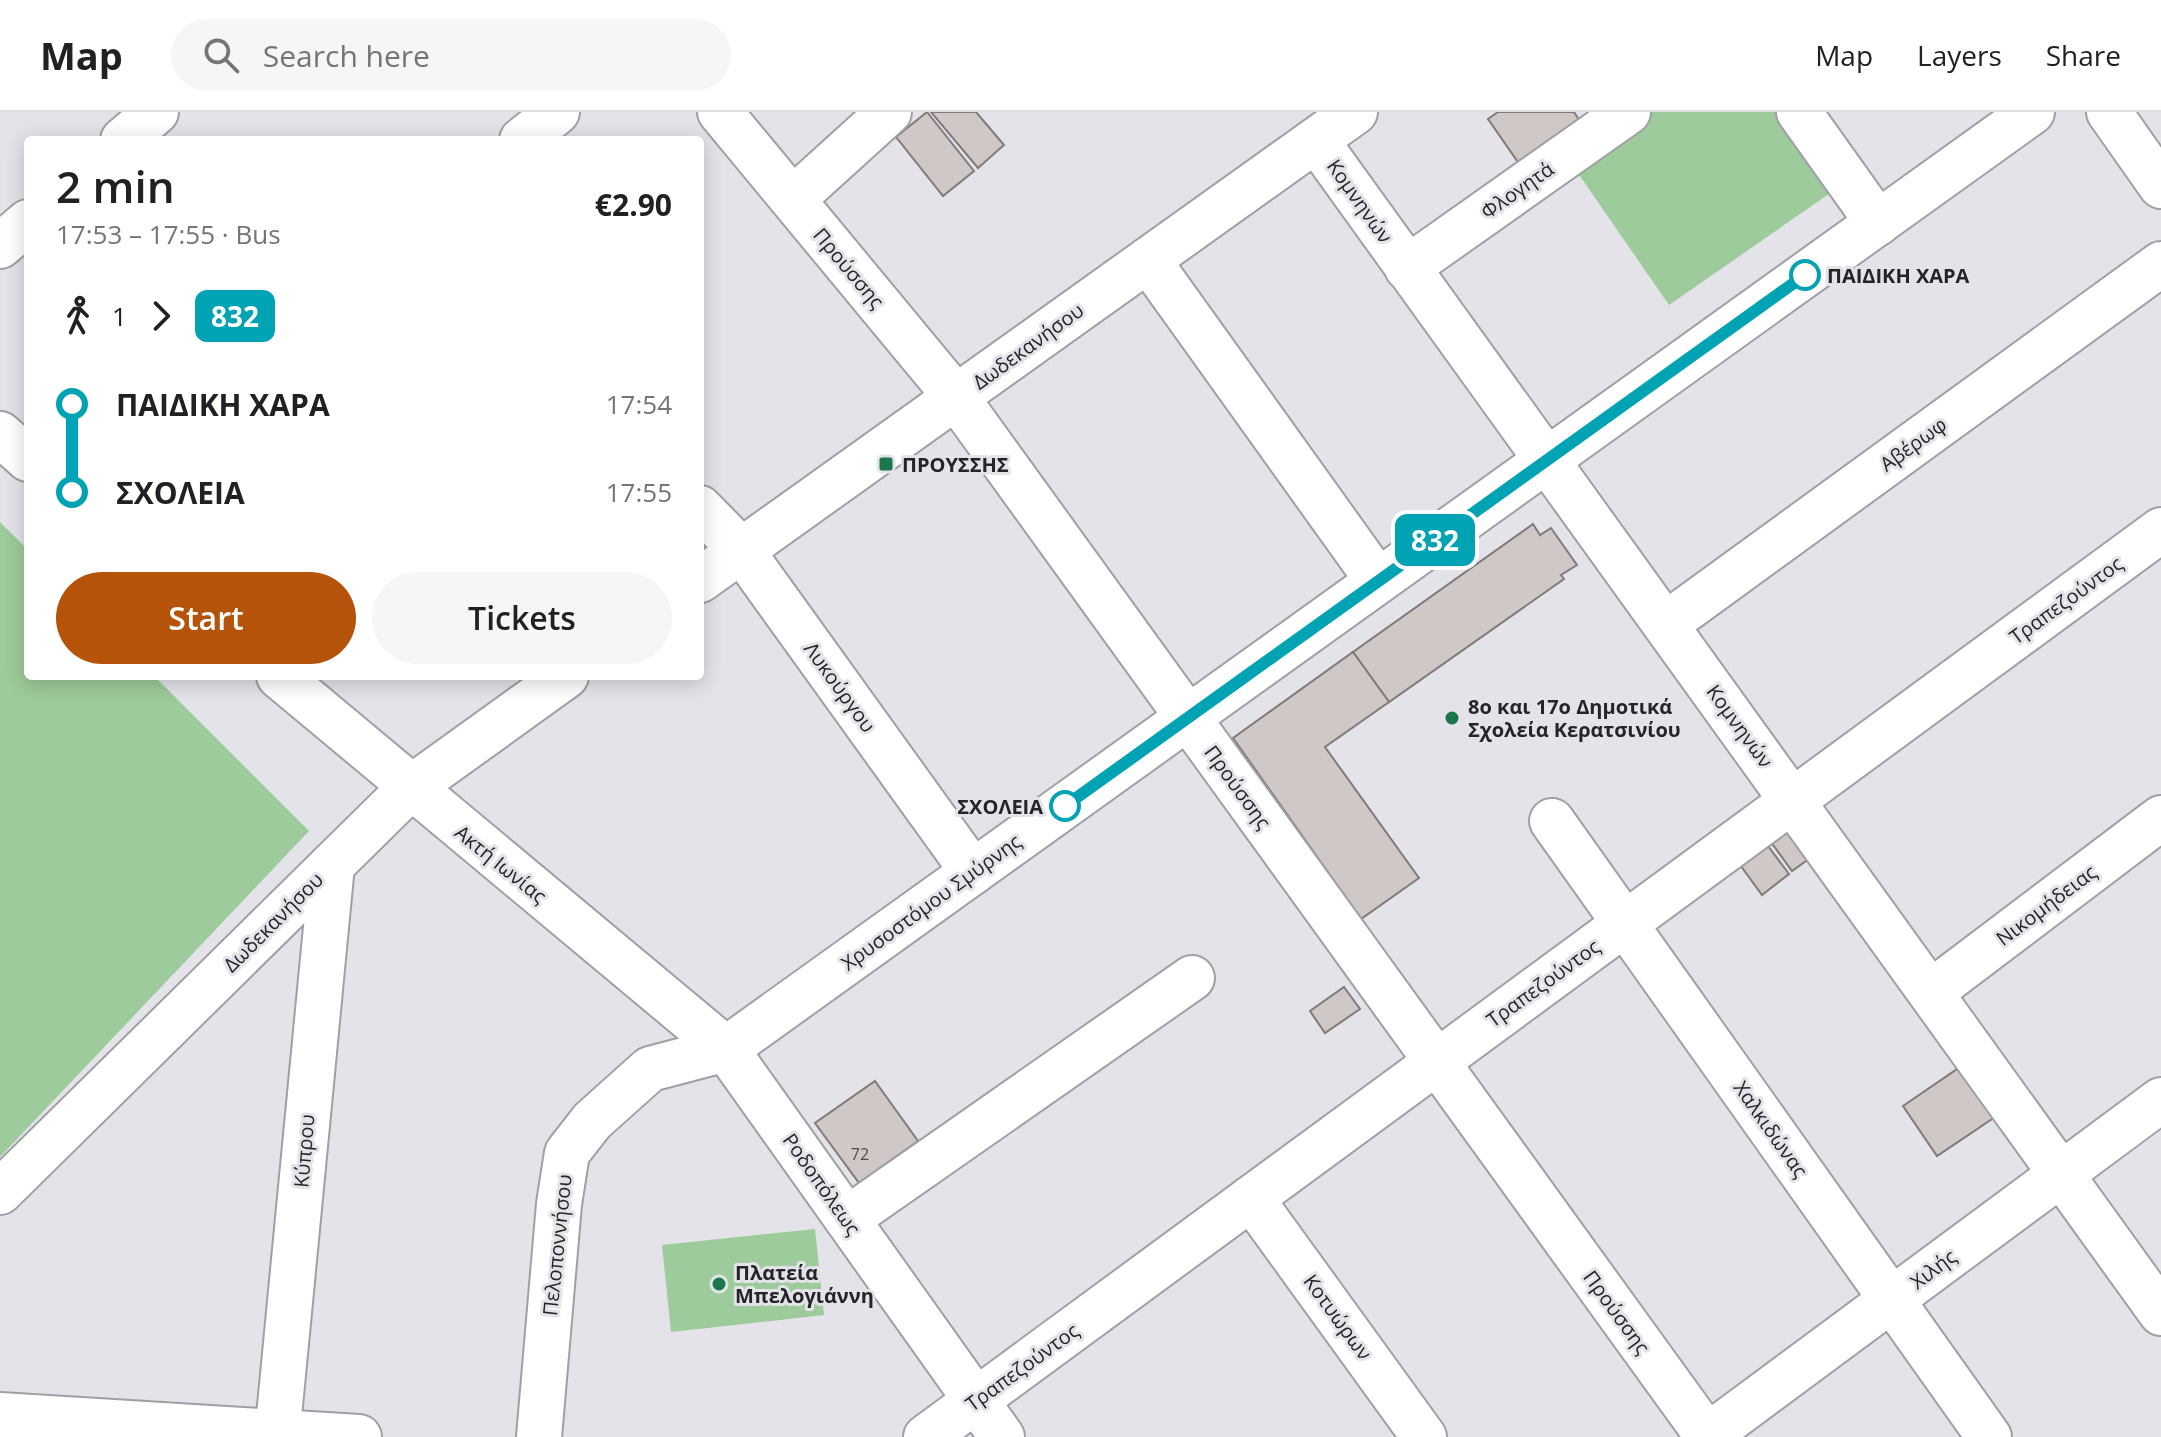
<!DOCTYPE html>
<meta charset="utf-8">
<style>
body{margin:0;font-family:"Open Sans",sans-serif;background:#f6f6f6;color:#202124;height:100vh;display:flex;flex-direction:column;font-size:30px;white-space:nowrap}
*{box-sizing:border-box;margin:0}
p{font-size:26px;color:#757577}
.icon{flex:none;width:44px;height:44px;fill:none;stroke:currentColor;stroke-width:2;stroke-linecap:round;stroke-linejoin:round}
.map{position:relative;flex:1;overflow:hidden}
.sheet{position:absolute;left:24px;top:24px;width:680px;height:544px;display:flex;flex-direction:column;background:#fff;border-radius:8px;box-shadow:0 4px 20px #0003}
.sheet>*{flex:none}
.badge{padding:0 16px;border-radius:12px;font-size:28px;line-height:52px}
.map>.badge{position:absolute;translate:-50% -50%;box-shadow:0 0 0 4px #fff}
.legs{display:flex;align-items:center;gap:12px;height:88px;padding:0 32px;font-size:26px}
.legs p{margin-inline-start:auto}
.summary{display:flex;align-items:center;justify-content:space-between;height:136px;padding:0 32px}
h1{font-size:44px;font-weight:600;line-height:60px}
.cta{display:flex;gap:16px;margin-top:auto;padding:16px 32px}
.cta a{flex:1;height:92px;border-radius:48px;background:#b45309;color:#fff;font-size:32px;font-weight:600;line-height:92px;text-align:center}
.cta a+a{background:#f6f6f6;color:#202124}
ul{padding:0 32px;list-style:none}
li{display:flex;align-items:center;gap:28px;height:88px;font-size:30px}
li i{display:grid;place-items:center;width:12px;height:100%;margin:0 10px;background:currentColor}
li i::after{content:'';width:20px;height:20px;margin:-10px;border:6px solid;border-radius:50%;background:#fff}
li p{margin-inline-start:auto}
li:first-child i{background:linear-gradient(#0000 50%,currentColor 0)}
li:last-child i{background:linear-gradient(currentColor 50%,#0000 0)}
header{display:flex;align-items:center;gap:48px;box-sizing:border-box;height:112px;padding:0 40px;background:#fff;border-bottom:2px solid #e0e0e0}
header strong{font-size:38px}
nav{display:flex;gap:44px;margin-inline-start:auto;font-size:28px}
.search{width:560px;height:72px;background:#f6f6f6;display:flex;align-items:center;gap:20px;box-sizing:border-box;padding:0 28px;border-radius:44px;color:#757577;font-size:30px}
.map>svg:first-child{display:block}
.green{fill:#9dcb9b}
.building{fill:#d0c7c7;stroke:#827a7a;stroke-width:2}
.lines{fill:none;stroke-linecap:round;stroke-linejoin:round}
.minor-casing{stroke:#a09fa6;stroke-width:48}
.minor{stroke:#fff;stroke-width:44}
.line-1-casing{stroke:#fff;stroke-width:18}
.line-1{stroke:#00a3b4;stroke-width:12}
.stop-1-dot{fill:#fff;stroke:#00a3b4;stroke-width:4}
.poi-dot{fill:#1b774c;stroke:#e4e3ea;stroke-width:3}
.labels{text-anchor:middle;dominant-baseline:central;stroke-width:6;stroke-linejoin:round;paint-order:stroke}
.number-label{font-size:16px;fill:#504d4f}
.street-label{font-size:20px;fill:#252427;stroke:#e4e3ea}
.stop-label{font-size:20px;font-weight:bold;fill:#252427;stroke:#e4e3ea;text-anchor:start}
.poi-label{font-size:20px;font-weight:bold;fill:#252427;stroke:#e4e3ea;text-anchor:start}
</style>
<header>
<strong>Map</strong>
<div class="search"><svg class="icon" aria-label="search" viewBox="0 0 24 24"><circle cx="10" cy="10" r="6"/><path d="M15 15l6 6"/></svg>Search here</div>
<nav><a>Map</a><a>Layers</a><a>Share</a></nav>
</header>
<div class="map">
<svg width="2161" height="1325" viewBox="0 0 2161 1325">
<rect width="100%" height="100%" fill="#e4e3ea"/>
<g class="green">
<polygon points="1650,0 1786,0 1839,75 1669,193 1573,54"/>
<polygon points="0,410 28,438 28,564 154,564 309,719 0,1045"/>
<polygon points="815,1117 824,1203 671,1220 662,1133"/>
</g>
<g class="building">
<polygon points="927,0 974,59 943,84 896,25"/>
<polygon points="931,0 976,0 1004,33 978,56"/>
<polygon points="1498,0 1574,0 1581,11 1520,53 1488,7"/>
<polygon points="1533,412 1540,423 1551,416 1577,453 1561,463 1564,467 1389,590 1353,540"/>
<polygon points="1353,540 1389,590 1325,635 1419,766 1361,807 1233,626"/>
<polygon points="1790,711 1813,744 1792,759 1768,726"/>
<polygon points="1765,730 1789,762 1762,783 1738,750"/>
<polygon points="1344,875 1360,897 1325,921 1310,899"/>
<polygon points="1963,953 1998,1003 1937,1044 1903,994"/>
<polygon points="875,969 918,1029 859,1071 815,1011"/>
</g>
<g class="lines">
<g class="minor-casing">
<g id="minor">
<polyline points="720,0 956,285 1708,1325"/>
<polyline points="1799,0 1878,111"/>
<polyline points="2109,0 2161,74"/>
<polyline points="123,28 156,0"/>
<polyline points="522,28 557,0"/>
<polyline points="1316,28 2161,1201"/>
<polyline points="793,87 889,0"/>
<polyline points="0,134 28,110"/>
<polyline points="1148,148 1378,469"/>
<polyline points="1407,156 1628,0"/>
<polyline points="0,322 28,347"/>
<polyline points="700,396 742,439 973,760"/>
<polyline points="700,468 1355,0"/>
<polyline points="1666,512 2161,152"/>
<polyline points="279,564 726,937 1002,1325"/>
<polyline points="1552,709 1989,1325"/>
<polyline points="1931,880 2161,706"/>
<polyline points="0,1080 409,677 566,564"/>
<polyline points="1251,1086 1424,1325"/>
<polyline points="847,1107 1192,866"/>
<polyline points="0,1303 359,1325"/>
<polyline points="277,1325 332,753"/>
<polyline points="539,1325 559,1092 567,1041 592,1009 650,957 726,937 2032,0"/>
<polyline points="926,1325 2161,418"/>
<polyline points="1706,1325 2161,988"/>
</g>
</g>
<use href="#minor" class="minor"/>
</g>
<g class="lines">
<g class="line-1-casing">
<polyline id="line-1" points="1065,694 1805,163"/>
</g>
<use href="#line-1" class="line-1"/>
</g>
<g class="stop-1-dot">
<circle cx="1805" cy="163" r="14"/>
<circle cx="1065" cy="694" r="14"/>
</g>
<g class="poi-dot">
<rect x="878" y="344" width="16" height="16" rx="4"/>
<circle cx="1452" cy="606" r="8"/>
<circle cx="719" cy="1172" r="8"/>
</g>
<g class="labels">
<g class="number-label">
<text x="860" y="1042">72</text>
</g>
<g class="street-label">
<text transform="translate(1517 78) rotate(-35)">Φλογητά</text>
<text transform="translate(1360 89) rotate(55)">Κομνηνών</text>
<text transform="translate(849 156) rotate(50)">Προύσσης</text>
<text transform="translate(1028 234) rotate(-36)">Δωδεκανήσου</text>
<text transform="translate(1913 332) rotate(-36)">Αβέρωφ</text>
<text transform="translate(2066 488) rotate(-36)">Τραπεζούντος</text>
<text transform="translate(840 575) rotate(54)">Λυκούργου</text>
<text transform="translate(1740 614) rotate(54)">Κομνηνών</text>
<text transform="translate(1238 675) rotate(54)">Προύσσης</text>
<text transform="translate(501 752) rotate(39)">Ακτή Ιωνίας</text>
<text transform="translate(931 790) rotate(-36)">Χρυσοστόμου Σμύρνης</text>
<text transform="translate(2046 793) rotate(-37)">Νικομήδειας</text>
<text transform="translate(273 810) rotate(-45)">Δωδεκανήσου</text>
<text transform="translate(1543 871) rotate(-36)">Τραπεζούντος</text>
<text transform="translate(1771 1017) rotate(55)">Χαλκιδώνας</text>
<text transform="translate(304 1039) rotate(-85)">Κύπρου</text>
<text transform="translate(822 1072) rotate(55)">Ροδοπόλεως</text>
<text transform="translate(557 1133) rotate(-84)">Πελοποννήσου</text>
<text transform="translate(1933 1157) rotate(-37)">Χιλής</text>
<text transform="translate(1617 1200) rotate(54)">Προύσσης</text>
<text transform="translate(1338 1205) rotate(54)">Κοτυώρων</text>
<text transform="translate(1022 1255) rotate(-36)">Τραπεζούντος</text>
</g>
<g class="stop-label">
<text x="1827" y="163">ΠΑΙΔΙΚΗ ΧΑΡΑ</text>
<text x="1043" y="694" text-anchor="end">ΣΧΟΛΕΙΑ</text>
</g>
<g class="poi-label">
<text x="902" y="352">ΠΡΟΥΣΣΗΣ</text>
<text x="1468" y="594">8ο και 17ο Δημοτικά<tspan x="1468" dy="23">Σχολεία Κερατσινίου</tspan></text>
<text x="735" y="1160">Πλατεία<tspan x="735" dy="23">Μπελογιάννη</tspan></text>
</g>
</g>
</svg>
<b class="badge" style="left:1435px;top:428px;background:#00a3b4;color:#fff">832</b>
<section class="sheet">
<div class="summary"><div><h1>2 min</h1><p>17:53 – 17:55 · Bus</p></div><b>€2.90</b></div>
<div class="legs"><svg class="icon" aria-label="walk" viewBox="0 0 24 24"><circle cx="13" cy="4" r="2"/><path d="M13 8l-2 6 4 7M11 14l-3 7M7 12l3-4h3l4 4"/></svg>1<svg class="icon" aria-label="forward" viewBox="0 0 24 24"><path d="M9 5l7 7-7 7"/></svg><b class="badge" style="background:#00a3b4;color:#fff">832</b></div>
<ul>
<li><i style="color:#00a3b4"></i><b>ΠΑΙΔΙΚΗ ΧΑΡΑ</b><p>17:54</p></li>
<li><i style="color:#00a3b4"></i><b>ΣΧΟΛΕΙΑ</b><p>17:55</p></li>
</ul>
<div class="cta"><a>Start</a><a>Tickets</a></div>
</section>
</div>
